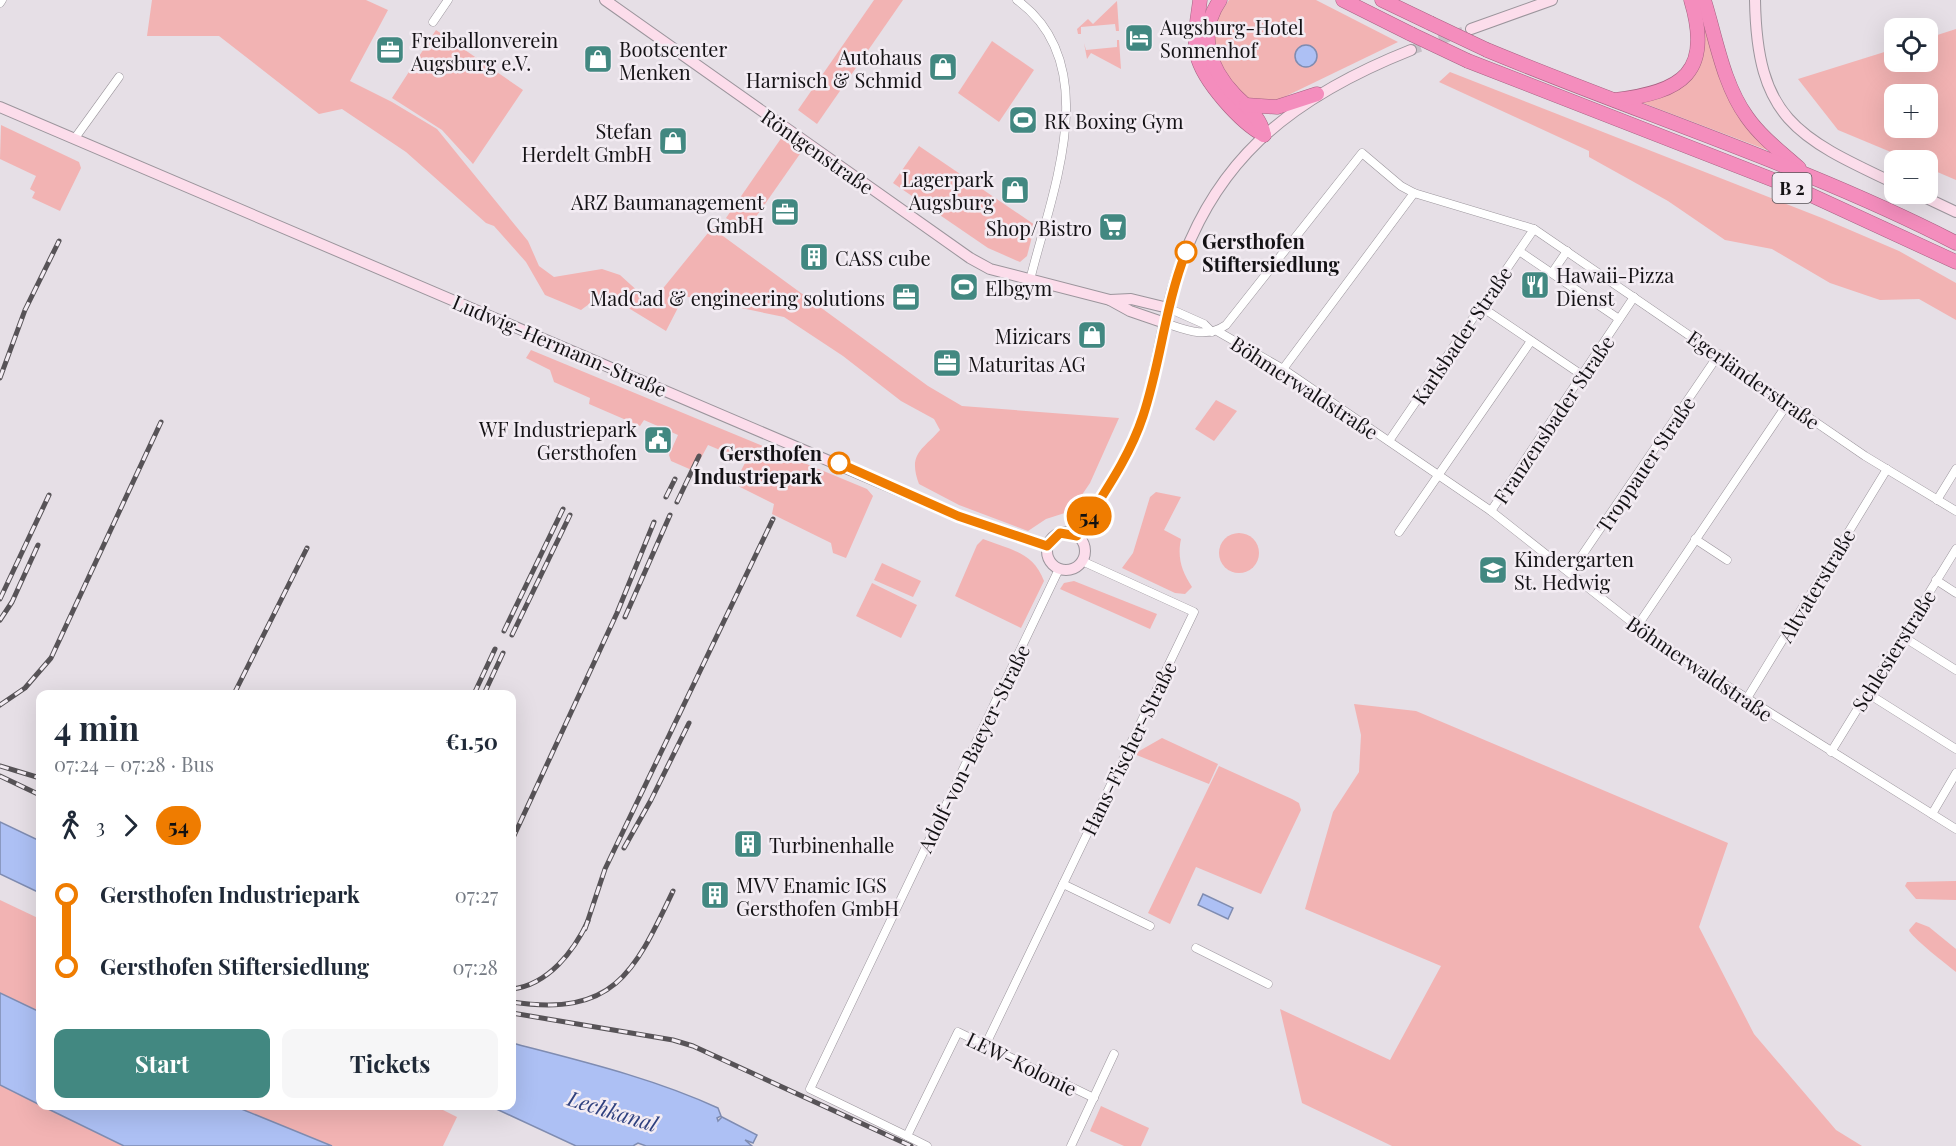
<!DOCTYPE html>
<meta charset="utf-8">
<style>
body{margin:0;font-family:"Playfair Display",serif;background:#f6f6f7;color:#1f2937;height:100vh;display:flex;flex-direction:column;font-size:22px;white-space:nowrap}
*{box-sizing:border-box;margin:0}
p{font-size:20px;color:#747a83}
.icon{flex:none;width:33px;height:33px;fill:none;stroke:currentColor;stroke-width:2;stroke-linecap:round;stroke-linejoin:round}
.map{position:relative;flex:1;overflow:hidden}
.panel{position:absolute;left:36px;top:690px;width:480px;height:420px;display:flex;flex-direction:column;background:#fff;border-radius:12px;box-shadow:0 6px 24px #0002}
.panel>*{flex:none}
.badge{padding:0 12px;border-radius:20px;font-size:21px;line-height:39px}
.fabs{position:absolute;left:1884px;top:18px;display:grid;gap:12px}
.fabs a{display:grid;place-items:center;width:54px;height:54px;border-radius:12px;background:#fff;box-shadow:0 6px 24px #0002;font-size:30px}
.map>.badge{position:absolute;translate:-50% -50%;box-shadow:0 0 0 3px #fff}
.legs{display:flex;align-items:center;gap:9px;height:66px;padding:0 18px;font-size:20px}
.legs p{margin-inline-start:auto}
.overview{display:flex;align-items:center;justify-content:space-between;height:102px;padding:0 18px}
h1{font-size:33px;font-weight:700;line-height:45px}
.action{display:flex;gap:12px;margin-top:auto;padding:12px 18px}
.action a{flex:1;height:69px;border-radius:12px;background:#428881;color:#fff;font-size:24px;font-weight:700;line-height:69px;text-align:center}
.action a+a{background:#f6f6f7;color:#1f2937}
ul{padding:0 18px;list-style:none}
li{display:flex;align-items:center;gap:21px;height:72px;font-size:22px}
li i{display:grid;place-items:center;width:9px;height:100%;margin:0 8px;background:currentColor}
li i::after{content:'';width:15px;height:15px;margin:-8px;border:4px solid;border-radius:50%;background:#fff}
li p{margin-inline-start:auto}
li:first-child i{background:linear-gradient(#0000 50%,currentColor 0)}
li:last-child i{background:linear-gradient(currentColor 50%,#0000 0)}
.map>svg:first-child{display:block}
.green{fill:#f2b3b3;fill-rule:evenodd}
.water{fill:#adc0f4;stroke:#7f8cb1;stroke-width:1.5}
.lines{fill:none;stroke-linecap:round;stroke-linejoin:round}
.secondary-tunnel{stroke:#c6c0c7;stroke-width:10;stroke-dasharray:10 5;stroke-linecap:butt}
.street-casing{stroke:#9b959c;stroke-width:9}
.secondary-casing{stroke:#9b959c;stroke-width:12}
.highway-casing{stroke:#a66282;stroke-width:15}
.street{stroke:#fff;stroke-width:8}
.secondary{stroke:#fcddeb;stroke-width:10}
.highway{stroke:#f48dbd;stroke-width:14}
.rail-casing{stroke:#575357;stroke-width:5}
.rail{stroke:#f3ecf3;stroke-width:3;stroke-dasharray:9;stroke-linecap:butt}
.highway-bridge-casing{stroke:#a66282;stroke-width:15;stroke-linecap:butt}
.highway-bridge{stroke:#f48dbd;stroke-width:14}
.line-1-casing{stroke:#fff;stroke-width:14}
.line-1{stroke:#ef7c00;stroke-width:9}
.stop-1-dot{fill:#fff;stroke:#ef7c00;stroke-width:3}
.labels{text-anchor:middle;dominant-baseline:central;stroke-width:5;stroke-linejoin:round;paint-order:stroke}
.shield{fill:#f3ecf3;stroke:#575358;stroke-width:1.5}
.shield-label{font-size:18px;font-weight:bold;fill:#141215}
.poi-label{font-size:20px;fill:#141215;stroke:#f3ecf3;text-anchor:start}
.street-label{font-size:20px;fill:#141215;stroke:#f3ecf3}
.stop-label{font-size:20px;font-weight:bold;fill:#141215;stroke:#f3ecf3;text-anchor:start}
.water-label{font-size:21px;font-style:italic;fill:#2f417f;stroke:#f3ecf3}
</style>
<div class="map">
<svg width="1956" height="1146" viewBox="0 0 1956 1146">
<rect width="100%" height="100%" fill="#e6dfe6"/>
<g class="green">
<path d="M152,0H366L388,10L350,81L392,102L437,129L528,241L539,266L554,277L602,269L620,275L641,294L656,297L712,228L928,386L962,406L1119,418L1090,483L1071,511L1046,519L1028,531L959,505L919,484C908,454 921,451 940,430L934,419L901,401L843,356L784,317L684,296L666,331L604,293L581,310L545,295L526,262L494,226L486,223L406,152L342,109L319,114L219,36H147Z"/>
<polygon points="874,0 903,0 817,124 798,110"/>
<polygon points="1229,0 1316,0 1398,42 1278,100 1265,103 1254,102 1243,95 1219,67 1212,43 1217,18"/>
<polygon points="1117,1 1119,31 1116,31 1115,24 1081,27 1081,34 1078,34 1077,29 1088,19 1093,24"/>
<polygon points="1700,11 1711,39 1768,146 1767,150 1638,101 1658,99 1682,86"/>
<path d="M1956,29V180L1928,168V160H1910L1838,130L1798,79L1894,49V62H1928V38ZM1928,94V128H1894V94Z"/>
<polygon points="436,30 523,90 473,164 442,130 392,98"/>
<polygon points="1117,40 1119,40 1121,69 1091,53 1087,59 1084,43 1086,50 1117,47"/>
<polygon points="992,41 1034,70 999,122 958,93"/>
<polygon points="1450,72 1822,218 1899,251 1956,283 1956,320 1919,299 1880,300 1830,283 1772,249 1725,240 1668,201 1589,157 1589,151 1439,82"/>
<polygon points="1,125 79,162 81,168 60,211 32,198 35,192 30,189 36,176 0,159"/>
<polygon points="782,137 802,151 746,231 726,218"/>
<polygon points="919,146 1035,225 1027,256 1020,262 988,248 893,183"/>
<polygon points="531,350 867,489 873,496 846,558 833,553 831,543 772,514 774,504 734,484 746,461 708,445 694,471 671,461 669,455 678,435 644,420 640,426 589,404 590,398 554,382 550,370 526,358"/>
<polygon points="1216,400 1237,411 1214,441 1195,429"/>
<path d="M1156,492L1181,497L1164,530L1181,539C1177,558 1182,572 1192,587L1185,594L1175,593L1122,568L1133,553L1150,497Z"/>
<circle cx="1239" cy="553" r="20"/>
<path d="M983,539C1011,550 1033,552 1044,581L1021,628L955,596L977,545Z"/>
<polygon points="882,563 921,581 913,597 874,580"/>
<polygon points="1074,581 1157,614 1150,629 1060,589 1064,583"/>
<polygon points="872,583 917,605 901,638 856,616"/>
<polygon points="1354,704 1416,711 1728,843 1699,927 1754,1034 1836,1130 1862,1146 1392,1146 1302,1103 1280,1009 1390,1060 1441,966 1305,909 1333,812 1359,772 1361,735"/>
<polygon points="1162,738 1218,764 1209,784 1134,754"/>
<polygon points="1219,766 1292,799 1299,803 1301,810 1261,894 1196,867 1170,924 1148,913"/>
<polygon points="1956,881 1956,900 1916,899 1905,886 1907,882"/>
<polygon points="0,900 40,919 40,1012 0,993"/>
<path d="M1916,922L1929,927L1956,949V972C1947,965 1910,936 1909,930Z"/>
<polygon points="0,1085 124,1146 0,1146"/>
<polygon points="234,1106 435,1106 457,1117 443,1146 332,1146"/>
<polygon points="1101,1106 1149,1128 1141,1146 1124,1146 1090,1131"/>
</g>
<g class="water">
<circle cx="1306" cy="56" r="11"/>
<polygon points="0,822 40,841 40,893 0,874"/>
<polygon points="1203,894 1233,908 1228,919 1198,905"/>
<polygon points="0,993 40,1012 40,1105 0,1085"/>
<path d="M512,1043C581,1061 653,1078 718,1108L721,1116L717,1118L718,1121L722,1117L757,1135L753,1143L745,1140L752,1146H646L638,1143L633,1146H576L490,1106H512Z"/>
<polygon points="42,1106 234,1106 332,1146 124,1146"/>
</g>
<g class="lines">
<polyline class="secondary-tunnel" points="1411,50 1471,29"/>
<g class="street-casing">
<g id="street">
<path d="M1017,0C1106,65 1051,194 1030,280"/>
<polyline points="0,3 2,0"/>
<polyline points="433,22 448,0"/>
<polyline points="75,138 119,77"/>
<polyline points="1519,251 1619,319"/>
<polyline points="1552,273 1567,251"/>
<polyline points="1480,306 1582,375"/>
<polyline points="1168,308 1204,324 1212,332"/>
<path d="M1165,323C1186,330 1206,339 1226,325L1362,153L1401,186L1414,193L1534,229L1865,456L1956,511"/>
<polyline points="1217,331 1283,369 1491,511 1657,642 1956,829"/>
<polyline points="1283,369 1414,193"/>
<polyline points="1389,441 1534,229"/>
<polyline points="1937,500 1956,469"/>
<polyline points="1491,511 1634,297"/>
<polyline points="1399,532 1531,341"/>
<polyline points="1695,539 1727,560"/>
<polyline points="1570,573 1719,354"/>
<polyline points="1936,580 1956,593"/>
<polyline points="1636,628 1788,403"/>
<polyline points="1902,636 1956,670"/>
<polyline points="1867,693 1956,749"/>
<polyline points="1746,700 1887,469"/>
<polyline points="1831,752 1956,549"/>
<polyline points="1932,814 1956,773"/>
<polyline points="1063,884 1150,926"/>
<polyline points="1196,948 1268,984"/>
<polyline points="985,1046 1194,612 1082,561"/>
<polyline points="907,1136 810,1089 1059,569"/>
<polyline points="927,1146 907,1136 958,1032 1094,1098"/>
<polyline points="1071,1146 1114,1054"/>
</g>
</g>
<g class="secondary-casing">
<g id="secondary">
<polyline points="605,0 970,258 990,269 1110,300 1130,311 1165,323"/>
<path d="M1755,0C1757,118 1796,137 1894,183"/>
<polyline points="1471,29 1552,0"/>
<polyline points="0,107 958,516 1047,546"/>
<polyline points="1918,194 1956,212"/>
<polyline points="1110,300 1131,299 1168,308"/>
<circle cx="1066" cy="551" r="19"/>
<path d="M1077,535C1096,506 1117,477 1131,446C1154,397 1158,343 1172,292C1208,162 1290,98 1411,50"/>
</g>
</g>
<g class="highway-casing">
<g id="highway">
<path d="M1200,0C1198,18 1193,38 1197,55C1203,81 1241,123 1264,135"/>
<path d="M1220,0C1197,33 1209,68 1235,95C1248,108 1260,117 1264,135"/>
<polyline points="1343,0 1411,34"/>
<polyline points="1382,0 1430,23"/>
<path d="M1704,0C1716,38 1723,84 1747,117C1761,137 1781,152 1799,168"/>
<path d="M1487,50C1643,115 1806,166 1956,243"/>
<polyline points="1468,61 1802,191 1956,262"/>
<path d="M1615,100C1682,92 1713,73 1691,0"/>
<polyline points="1246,105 1277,107 1317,94"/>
</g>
</g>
<use href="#street" class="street"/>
<use href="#secondary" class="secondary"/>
<use href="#highway" class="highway"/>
<g class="rail-casing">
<g id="rail">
<polyline points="0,378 25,310 59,241"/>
<polyline points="666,497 675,479"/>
<polyline points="677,502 699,456"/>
<polyline points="0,599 49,495"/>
<polyline points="625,617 670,515"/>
<polyline points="0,620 12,602 38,545"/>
<polyline points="504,631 563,509"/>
<polyline points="512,635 570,515"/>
<polyline points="234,694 307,548"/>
<polyline points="474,694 495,649"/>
<polyline points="484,694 503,653"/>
<polyline points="0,705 25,688 51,658 161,422"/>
<polyline points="0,766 40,778"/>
<polyline points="0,776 40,795"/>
<polyline points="512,840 617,613 654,522"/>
<polyline points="624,848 651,800 689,723"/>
<polyline points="585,929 605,869 773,519"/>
<path d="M512,989C548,985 574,951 588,921"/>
<path d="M512,1002C614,1017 634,973 673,891"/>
<polyline points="512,1013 673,1040 693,1046 911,1146"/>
</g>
</g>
<use href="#rail" class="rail"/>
<g class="highway-bridge-casing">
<g id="highway-bridge">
<polyline points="1430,23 1487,50"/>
<polyline points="1411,34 1468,61"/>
</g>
</g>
<use href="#highway-bridge" class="highway-bridge"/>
</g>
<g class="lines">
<g class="line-1-casing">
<path id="line-1" d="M839,463L958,516L1047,546L1060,533L1077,536C1101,497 1129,459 1143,416C1161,362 1165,305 1186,252"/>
</g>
<use href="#line-1" class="line-1"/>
</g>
<defs>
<g id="hotel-square" transform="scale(1.5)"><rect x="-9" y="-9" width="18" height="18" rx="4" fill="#428881" stroke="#f3ecf3"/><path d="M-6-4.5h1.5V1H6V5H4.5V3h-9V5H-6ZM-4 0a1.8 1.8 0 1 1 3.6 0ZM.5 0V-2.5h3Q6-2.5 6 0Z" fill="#fff"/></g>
<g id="office-square" transform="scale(1.5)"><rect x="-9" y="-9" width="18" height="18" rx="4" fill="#428881" stroke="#f3ecf3"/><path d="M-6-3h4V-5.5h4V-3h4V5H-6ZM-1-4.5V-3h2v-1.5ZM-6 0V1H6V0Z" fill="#fff"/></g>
<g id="shop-square" transform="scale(1.5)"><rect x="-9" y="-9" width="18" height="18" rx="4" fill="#428881" stroke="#f3ecf3"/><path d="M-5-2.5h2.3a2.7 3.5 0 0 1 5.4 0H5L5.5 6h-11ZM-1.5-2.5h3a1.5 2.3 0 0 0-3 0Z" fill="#fff"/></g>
<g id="stadium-square" transform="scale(1.5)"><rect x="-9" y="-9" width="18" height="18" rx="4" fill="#428881" stroke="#f3ecf3"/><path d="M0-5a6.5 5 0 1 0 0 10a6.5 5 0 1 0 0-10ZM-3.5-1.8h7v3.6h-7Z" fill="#fff"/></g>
<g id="supermarket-square" transform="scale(1.5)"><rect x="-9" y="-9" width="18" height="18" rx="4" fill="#428881" stroke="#f3ecf3"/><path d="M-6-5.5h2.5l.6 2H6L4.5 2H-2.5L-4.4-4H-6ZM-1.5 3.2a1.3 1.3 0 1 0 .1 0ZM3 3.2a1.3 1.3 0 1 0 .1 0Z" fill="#fff"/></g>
<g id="building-square" transform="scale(1.5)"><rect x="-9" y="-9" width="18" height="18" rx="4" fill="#428881" stroke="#f3ecf3"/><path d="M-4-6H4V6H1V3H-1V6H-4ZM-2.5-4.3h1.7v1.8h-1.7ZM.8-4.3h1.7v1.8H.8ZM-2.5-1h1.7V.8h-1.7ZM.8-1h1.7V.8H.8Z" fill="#fff"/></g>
<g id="restaurant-square" transform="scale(1.5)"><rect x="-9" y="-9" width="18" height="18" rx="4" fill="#428881" stroke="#f3ecf3"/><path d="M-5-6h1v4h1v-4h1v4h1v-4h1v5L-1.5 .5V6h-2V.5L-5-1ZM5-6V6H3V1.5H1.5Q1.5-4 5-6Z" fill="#fff"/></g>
<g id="civic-square" transform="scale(1.5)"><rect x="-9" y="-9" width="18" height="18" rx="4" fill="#428881" stroke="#f3ecf3"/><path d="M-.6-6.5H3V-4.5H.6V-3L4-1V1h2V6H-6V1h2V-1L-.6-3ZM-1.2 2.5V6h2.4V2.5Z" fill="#fff"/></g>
<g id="school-square" transform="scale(1.5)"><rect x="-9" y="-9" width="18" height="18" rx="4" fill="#428881" stroke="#f3ecf3"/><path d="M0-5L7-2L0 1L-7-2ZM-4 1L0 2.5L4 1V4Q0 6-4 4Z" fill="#fff"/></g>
</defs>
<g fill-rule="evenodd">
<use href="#hotel-square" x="1139" y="38"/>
<use href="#office-square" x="390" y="50"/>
<use href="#shop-square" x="598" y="59"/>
<use href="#shop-square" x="943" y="67"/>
<use href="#stadium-square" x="1023" y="120"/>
<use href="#shop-square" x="673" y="141"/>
<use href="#shop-square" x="1015" y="190"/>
<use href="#office-square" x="785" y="212"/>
<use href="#supermarket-square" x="1113" y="227"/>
<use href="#building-square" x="814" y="257"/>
<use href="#restaurant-square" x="1535" y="285"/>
<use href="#stadium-square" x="964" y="287"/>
<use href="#office-square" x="906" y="297"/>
<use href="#shop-square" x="1092" y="335"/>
<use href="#office-square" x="947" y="363"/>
<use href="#civic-square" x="658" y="440"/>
<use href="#school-square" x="1493" y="570"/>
<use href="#building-square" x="748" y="844"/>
<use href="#building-square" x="715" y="895"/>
</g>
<g class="stop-1-dot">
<circle cx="1186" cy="252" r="10"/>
<circle cx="839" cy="463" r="10"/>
</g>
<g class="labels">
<rect class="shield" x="1772.5" y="173" width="39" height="30" rx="4.5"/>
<g class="shield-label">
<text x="1792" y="188">B 2</text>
</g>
<g class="poi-label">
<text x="1160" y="26">Augsburg-Hotel<tspan x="1160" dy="23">Sonnenhof</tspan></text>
<text x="411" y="39">Freiballonverein<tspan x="411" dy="23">Augsburg e.V.</tspan></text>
<text x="619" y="48">Bootscenter<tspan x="619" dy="23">Menken</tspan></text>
<text x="922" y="56" text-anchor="end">Autohaus<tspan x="922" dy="23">Harnisch &amp; Schmid</tspan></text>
<text x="1044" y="120">RK Boxing Gym</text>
<text x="652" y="130" text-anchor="end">Stefan<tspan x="652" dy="23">Herdelt GmbH</tspan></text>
<text x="994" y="178" text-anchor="end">Lagerpark<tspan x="994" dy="23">Augsburg</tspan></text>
<text x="764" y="201" text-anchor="end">ARZ Baumanagement<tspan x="764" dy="23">GmbH</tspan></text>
<text x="1092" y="227" text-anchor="end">Shop/Bistro</text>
<text x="835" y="257">CASS cube</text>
<text x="1556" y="274">Hawaii-Pizza<tspan x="1556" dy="23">Dienst</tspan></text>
<text x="985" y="287">Elbgym</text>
<text x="885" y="297" text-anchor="end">MadCad &amp; engineering solutions</text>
<text x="1071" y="335" text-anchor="end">Mizicars</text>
<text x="968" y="363">Maturitas AG</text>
<text x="637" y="428" text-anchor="end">WF Industriepark<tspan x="637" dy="23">Gersthofen</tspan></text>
<text x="1514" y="558">Kindergarten<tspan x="1514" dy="23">St. Hedwig</tspan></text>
<text x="769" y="844">Turbinenhalle</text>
<text x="736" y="884">MVV Enamic IGS<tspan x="736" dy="23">Gersthofen GmbH</tspan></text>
</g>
<g class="street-label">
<text transform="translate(818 151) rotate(35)">Röntgenstraße</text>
<text transform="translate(1461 335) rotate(-56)">Karlsbader Straße</text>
<text transform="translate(560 345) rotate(23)">Ludwig-Hermann-Straße</text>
<text transform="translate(1754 379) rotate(35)">Egerländerstraße</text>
<text transform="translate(1305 387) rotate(33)">Böhmerwaldstraße</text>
<text transform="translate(1553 419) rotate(-56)">Franzensbader Straße</text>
<text transform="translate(1645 464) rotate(-56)">Troppauer Straße</text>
<text transform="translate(1816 585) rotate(-59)">Altvaterstraße</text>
<text transform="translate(1893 650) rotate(-58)">Schlesierstraße</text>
<text transform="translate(1700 668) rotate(34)">Böhmerwaldstraße</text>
<text transform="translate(973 748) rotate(-64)">Adolf-von-Baeyer-Straße</text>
<text transform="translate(1128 748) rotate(-64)">Hans-Fischer-Straße</text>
<text transform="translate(1022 1063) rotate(26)">LEW-Kolonie</text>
</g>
<g class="stop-label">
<text x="1202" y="240">Gersthofen<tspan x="1202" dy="23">Stiftersiedlung</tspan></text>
<text x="822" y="452" text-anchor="end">Gersthofen<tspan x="822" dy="23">Industriepark</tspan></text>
</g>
<g class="water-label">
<text transform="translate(613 1110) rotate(17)">Lechkanal</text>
</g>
</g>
</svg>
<div class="fabs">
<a><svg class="icon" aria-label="locate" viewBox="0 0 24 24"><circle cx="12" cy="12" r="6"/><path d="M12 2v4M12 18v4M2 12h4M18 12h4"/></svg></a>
<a>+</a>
<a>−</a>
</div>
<b class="badge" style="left:1089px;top:516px;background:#ef7c00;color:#111">54</b>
<section class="panel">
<div class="overview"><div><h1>4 min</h1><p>07:24 – 07:28 · Bus</p></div><b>€1.50</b></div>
<div class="legs"><svg class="icon" aria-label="walk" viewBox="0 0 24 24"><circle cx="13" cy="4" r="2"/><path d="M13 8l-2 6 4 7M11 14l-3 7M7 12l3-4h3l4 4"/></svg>3<svg class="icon" aria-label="forward" viewBox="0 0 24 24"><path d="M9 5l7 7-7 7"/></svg><b class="badge" style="background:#ef7c00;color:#111">54</b></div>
<ul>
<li><i style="color:#ef7c00"></i><b>Gersthofen Industriepark</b><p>07:27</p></li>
<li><i style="color:#ef7c00"></i><b>Gersthofen Stiftersiedlung</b><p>07:28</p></li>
</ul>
<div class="action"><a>Start</a><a>Tickets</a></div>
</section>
</div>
